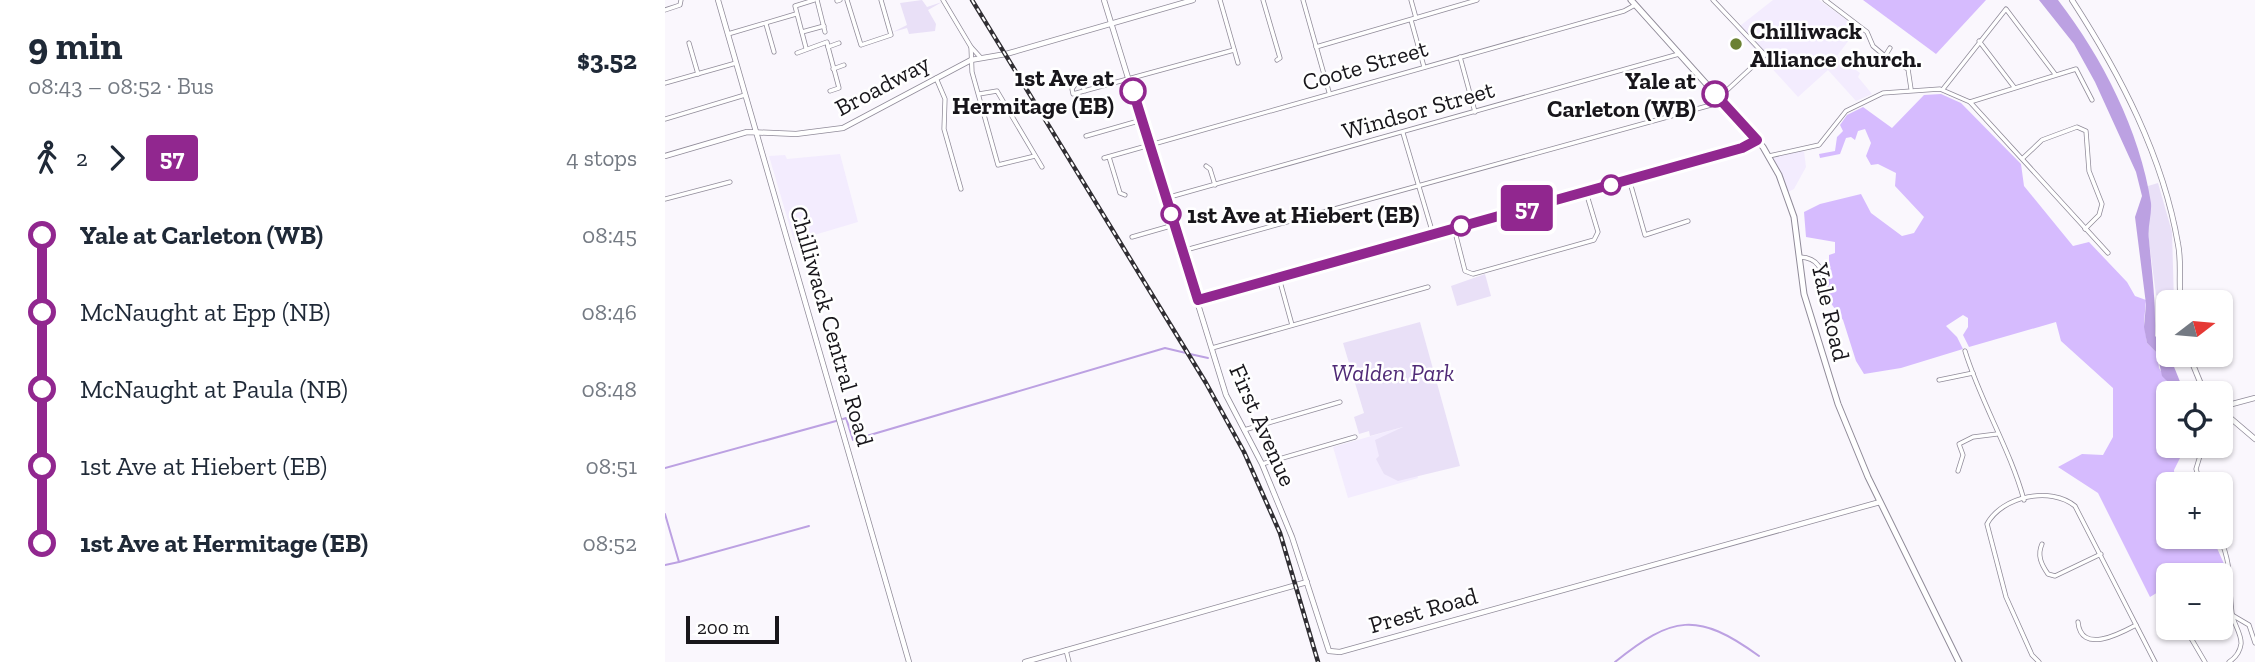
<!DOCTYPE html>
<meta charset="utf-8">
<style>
body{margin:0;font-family:"Zilla Slab",serif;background:#f6f6f7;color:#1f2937;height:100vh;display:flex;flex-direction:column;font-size:26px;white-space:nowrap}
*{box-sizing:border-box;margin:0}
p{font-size:23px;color:#747a83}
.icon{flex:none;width:38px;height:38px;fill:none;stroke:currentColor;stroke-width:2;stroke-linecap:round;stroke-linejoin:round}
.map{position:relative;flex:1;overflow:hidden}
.panel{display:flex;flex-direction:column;background:#fff;width:665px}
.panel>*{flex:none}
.badge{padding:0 14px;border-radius:5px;font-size:24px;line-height:46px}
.needle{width:46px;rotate:74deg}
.buttons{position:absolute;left:1491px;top:290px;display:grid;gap:14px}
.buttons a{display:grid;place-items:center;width:77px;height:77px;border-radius:10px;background:#fff;box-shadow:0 2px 5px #0004;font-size:35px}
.scale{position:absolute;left:21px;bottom:18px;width:93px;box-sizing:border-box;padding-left:7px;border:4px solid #18161b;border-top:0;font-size:19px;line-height:24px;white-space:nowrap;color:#18161b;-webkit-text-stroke:5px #fff;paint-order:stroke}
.map>.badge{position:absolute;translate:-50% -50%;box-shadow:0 0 0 4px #fff}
.legs{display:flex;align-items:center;gap:10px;height:77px;padding:0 28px;font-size:23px}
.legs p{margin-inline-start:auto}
.headline{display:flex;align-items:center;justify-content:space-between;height:119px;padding:0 28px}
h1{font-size:38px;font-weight:700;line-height:52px}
ul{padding:0 28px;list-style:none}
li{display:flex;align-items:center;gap:24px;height:77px;font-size:26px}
li i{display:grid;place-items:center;width:10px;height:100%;margin:0 9px;background:currentColor}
li i::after{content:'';width:18px;height:18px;margin:-9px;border:5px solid;border-radius:50%;background:#fff}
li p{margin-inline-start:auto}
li:first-child i{background:linear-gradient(#0000 50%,currentColor 0)}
li:last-child i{background:linear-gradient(currentColor 50%,#0000 0)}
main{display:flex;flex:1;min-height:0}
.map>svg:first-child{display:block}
.built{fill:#f3ecfe}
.green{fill:#e9e0f7}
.forest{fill:#d6bbfe}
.water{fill:#bca1e2}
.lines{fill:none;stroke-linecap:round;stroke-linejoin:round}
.stream{stroke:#bca1e2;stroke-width:2}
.minor-casing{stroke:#908b99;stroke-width:5}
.tertiary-casing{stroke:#908b99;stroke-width:6}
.secondary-casing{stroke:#908b99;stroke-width:7}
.minor{stroke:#fff;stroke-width:3.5}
.tertiary{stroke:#fff;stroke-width:4.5}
.secondary{stroke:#fff;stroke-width:5}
.rail-casing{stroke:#302e33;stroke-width:4.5}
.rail{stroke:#fff;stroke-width:2;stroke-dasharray:5;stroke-linecap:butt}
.line-1-casing{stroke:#fff;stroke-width:16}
.line-1{stroke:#91278f;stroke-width:10}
.poi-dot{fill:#6b8133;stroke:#fff;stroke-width:2.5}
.stop-1-dot{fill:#fff;stroke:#91278f;stroke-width:3.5}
.labels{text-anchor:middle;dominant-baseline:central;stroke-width:5;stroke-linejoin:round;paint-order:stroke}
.poi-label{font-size:24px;font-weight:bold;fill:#18161b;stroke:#fff;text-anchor:start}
.street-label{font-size:24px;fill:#18161b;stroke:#fff}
.stop-label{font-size:24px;font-weight:bold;fill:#18161b;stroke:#fff;text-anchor:end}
.park-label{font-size:24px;font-style:italic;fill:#502b77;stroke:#fff}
</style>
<main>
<section class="panel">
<div class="headline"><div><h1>9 min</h1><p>08:43 – 08:52 · Bus</p></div><b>$3.52</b></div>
<div class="legs"><svg class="icon" aria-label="walk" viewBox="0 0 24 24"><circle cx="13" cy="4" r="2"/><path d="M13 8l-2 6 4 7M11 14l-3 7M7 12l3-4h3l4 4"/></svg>2<svg class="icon" aria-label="forward" viewBox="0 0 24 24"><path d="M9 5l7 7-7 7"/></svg><b class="badge" style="background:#91278f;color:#fff">57</b><p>4 stops</p></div>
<ul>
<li><i style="color:#91278f"></i><b>Yale at Carleton (WB)</b><p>08:45</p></li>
<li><i style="color:#91278f"></i><span>McNaught at Epp (NB)</span><p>08:46</p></li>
<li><i style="color:#91278f"></i><span>McNaught at Paula (NB)</span><p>08:48</p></li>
<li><i style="color:#91278f"></i><span>1st Ave at Hiebert (EB)</span><p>08:51</p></li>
<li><i style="color:#91278f"></i><b>1st Ave at Hermitage (EB)</b><p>08:52</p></li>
</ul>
</section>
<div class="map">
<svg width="1590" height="662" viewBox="0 0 1590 662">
<rect width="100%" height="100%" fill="#faf7fd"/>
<g class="built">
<polygon points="1108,0 1154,0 1193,28 1172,56 1195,73 1193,77 1207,94 1191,101 1163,70 1133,97 1071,29"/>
<polygon points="1139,151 1141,167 1129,189 1123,192 1108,159 1113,155"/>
<polygon points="175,154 193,222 129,241 104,156 120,155 122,159"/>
<polygon points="738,427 753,478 683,498 668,447"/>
</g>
<g class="green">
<polygon points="257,0 262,7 277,2 263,10 271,24 270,31 244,34 242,28 228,32 242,25 235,3"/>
<polygon points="1493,183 1507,232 1509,303 1503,304 1491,295 1483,233 1483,186"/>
<polygon points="820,274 826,296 792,306 786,286"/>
<polygon points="755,322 795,466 733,481 719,474 711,459 714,456 710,440 738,427 705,436 704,431 694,434 689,417 699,413 678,343"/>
</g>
<g class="forest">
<polygon points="1198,0 1321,0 1271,54"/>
<polygon points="1276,94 1296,103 1356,164 1359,186 1408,246 1424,242 1462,282 1470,296 1481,300 1479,322 1482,343 1492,353 1494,368 1510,394 1503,394 1503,446 1521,446 1509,470 1510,485 1503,485 1503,537 1547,537 1560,566 1564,593 1556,596 1556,576 1534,576 1532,570 1520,576 1503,576 1503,586 1485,597 1433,493 1393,467 1417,454 1438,455 1448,437 1448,388 1396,341 1391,322 1304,347 1298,335 1303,327 1303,318 1298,315 1281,326 1292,337 1298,349 1236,368 1199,374 1191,361 1178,320 1165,302 1159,269 1164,267 1164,255 1170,253 1170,242 1141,237 1139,212 1155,204 1196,194 1206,213 1237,236 1249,233 1259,217 1230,186 1231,173 1213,164 1206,165 1201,156 1206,143 1200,129 1193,131 1190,140 1186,137 1181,138 1175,154 1155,158 1154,154 1170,151 1172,137 1178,131 1175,125 1182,115 1198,107 1227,128 1259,95"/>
</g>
<path class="water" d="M1374,0H1393C1437,57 1475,131 1486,203C1487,215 1482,228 1484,240C1487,273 1491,303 1490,336L1501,347L1520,394H1510L1509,388L1497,376L1492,353L1482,343L1479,327L1481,304L1470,217L1477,196L1471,172L1430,82L1409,44Z"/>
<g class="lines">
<g class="stream">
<polyline points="525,354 543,358"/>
<polyline points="178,419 181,418 188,440 500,348 521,353"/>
<polyline points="0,468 171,421"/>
<polyline points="0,514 14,562 0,565"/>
<polyline points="14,562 144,526"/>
<path d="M950,662C1007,616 1032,611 1094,656"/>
</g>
<g class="minor-casing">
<g id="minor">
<polyline points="152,0 160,32"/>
<polyline points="182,0 196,45 226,35 216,0"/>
<polyline points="278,0 306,47 316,58"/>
<polyline points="555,0 573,63"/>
<polyline points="598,0 615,58 612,60"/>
<polyline points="638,0 664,92"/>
<polyline points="746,0 751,18"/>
<polyline points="1160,0 1202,32 1208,46 1221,57 1243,69 1246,89"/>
<polyline points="172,1 175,0"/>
<polyline points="0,10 15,5 16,0"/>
<polyline points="746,20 759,67"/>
<polyline points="101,24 109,52"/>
<polyline points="137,32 159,26"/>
<polyline points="63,34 131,14"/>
<polyline points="1314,41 1349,87"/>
<polyline points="24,43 33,74"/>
<polyline points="163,47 174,88 165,91"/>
<polyline points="306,47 307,72 333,165 370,156"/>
<polyline points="651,47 812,0"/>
<polyline points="141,48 130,6 149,0"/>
<polyline points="132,53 162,42 163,47 174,43"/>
<polyline points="1220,56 1225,48"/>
<polyline points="795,57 810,112"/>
<polyline points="168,69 179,65"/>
<polyline points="271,78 280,99 279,129 296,189"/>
<polyline points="0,83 71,63"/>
<polyline points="1278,89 1341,9 1390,74"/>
<polyline points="420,91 414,79 407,89 408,94 569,50"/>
<polyline points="314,94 332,91 377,167"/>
<polyline points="1305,102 1411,69 1427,100"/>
<polyline points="0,119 80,95"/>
<polyline points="738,133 768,234"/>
<polyline points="421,136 477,120"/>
<polyline points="1104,156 1154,145 1181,111 1218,93 1275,89 1305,102 1443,253"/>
<polyline points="444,157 455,193 460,195"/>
<polyline points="439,158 959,11 970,5"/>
<polyline points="1358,158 1377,140 1412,127 1421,131 1424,171 1437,204 1434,215 1420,229"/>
<polyline points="541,166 545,169 550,185"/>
<polyline points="964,179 980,235 1023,221"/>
<polyline points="501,198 1014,54"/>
<polyline points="0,199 65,182"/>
<polyline points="789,228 800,271 808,274 929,240 933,232 921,192"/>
<polyline points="467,237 509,225"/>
<polyline points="517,251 1046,105 1100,55 1048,0"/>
<path d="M1135,257C1159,258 1157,277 1162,295"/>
<polyline points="614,278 627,325"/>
<polyline points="533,300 1077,148 1092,140"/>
<polyline points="547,348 763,287"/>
<path d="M1300,351C1316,403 1345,449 1359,500"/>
<polyline points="1274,380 1308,373"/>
<polyline points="1556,425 1563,417"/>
<polyline points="579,430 675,402"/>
<polyline points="597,464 690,437"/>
<polyline points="1293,471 1298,455 1294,444 1308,437 1332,434"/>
<polyline points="1536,485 1531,469 1538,446"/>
<path d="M1555,537C1568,570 1563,581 1567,613C1568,623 1577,634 1576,644C1575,652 1570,658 1564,662"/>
<path d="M1377,544C1372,555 1376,564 1383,574L1390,576L1436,554"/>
<polyline points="1567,615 1584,625 1590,643"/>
<path d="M1413,622C1416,655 1456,633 1471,625"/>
<polyline points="1520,628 1540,662"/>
<polyline points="401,650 404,662"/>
<path d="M1374,662L1367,655L1341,597L1322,524C1337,496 1386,486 1410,506L1490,662"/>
</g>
</g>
<g class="tertiary-casing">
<g id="tertiary">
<polyline points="53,0 244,662"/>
<polyline points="439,0 561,395 597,464 627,537 664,651 675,652 1215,502"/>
<path d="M1407,0C1455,74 1498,156 1513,244C1517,263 1513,283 1516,303"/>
<polyline points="0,156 82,132 131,134 178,128 306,60 341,54 528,0"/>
<polyline points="1524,355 1540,394"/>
<polyline points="1556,407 1590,398"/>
<polyline points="1556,410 1590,439"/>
<polyline points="360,662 642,582"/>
</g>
</g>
<g class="secondary-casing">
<polyline id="secondary" points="966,0 1098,147 1114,175 1129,217 1139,294 1173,404 1203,477 1294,662"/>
</g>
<use href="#minor" class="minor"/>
<use href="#tertiary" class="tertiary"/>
<use href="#secondary" class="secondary"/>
<g class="rail-casing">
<polyline id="rail" points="307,0 541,383 579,452 615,533 653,662"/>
</g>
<use href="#rail" class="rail"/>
</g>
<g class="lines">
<g class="line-1-casing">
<polyline id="line-1" points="468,91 533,300 1077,148 1092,140 1050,94"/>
</g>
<use href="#line-1" class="line-1"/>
</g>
<circle class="poi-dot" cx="1071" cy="44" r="7"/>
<g class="stop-1-dot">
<circle cx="468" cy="91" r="12"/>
<circle cx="1050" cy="94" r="12"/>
<circle cx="946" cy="185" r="9"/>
<circle cx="506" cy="214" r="9"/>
<circle cx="796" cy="226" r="9"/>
</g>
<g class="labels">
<g class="poi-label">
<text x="1085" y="30">Chilliwack<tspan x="1085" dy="28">Alliance church.</tspan></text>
</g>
<g class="street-label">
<text transform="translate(700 65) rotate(-16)">Coote Street</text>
<text transform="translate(217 85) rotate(-28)">Broadway</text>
<text transform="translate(753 110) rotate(-16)">Windsor Street</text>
<text transform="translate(1166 312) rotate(77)">Yale Road</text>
<text transform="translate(167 326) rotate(74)">Chilliwack Central Road</text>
<text transform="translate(598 425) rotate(66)">First Avenue</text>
<text transform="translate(758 610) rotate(-16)">Prest Road</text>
</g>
<g class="stop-label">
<text x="449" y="77">1st Ave at<tspan x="449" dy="28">Hermitage (EB)</tspan></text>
<text x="1031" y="80">Yale at<tspan x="1031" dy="28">Carleton (WB)</tspan></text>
<text x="522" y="214" text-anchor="start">1st Ave at Hiebert (EB)</text>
</g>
<g class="park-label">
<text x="728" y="372">Walden Park</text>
</g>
</g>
</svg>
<div class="buttons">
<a><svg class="needle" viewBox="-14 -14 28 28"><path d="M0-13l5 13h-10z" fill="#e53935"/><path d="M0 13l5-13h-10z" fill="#747a83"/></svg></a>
<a><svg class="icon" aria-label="locate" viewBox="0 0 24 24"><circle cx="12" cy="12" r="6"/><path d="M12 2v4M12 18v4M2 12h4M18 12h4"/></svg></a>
<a>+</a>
<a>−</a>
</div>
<div class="scale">200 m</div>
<b class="badge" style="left:862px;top:208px;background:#91278f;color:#fff">57</b>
</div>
</main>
